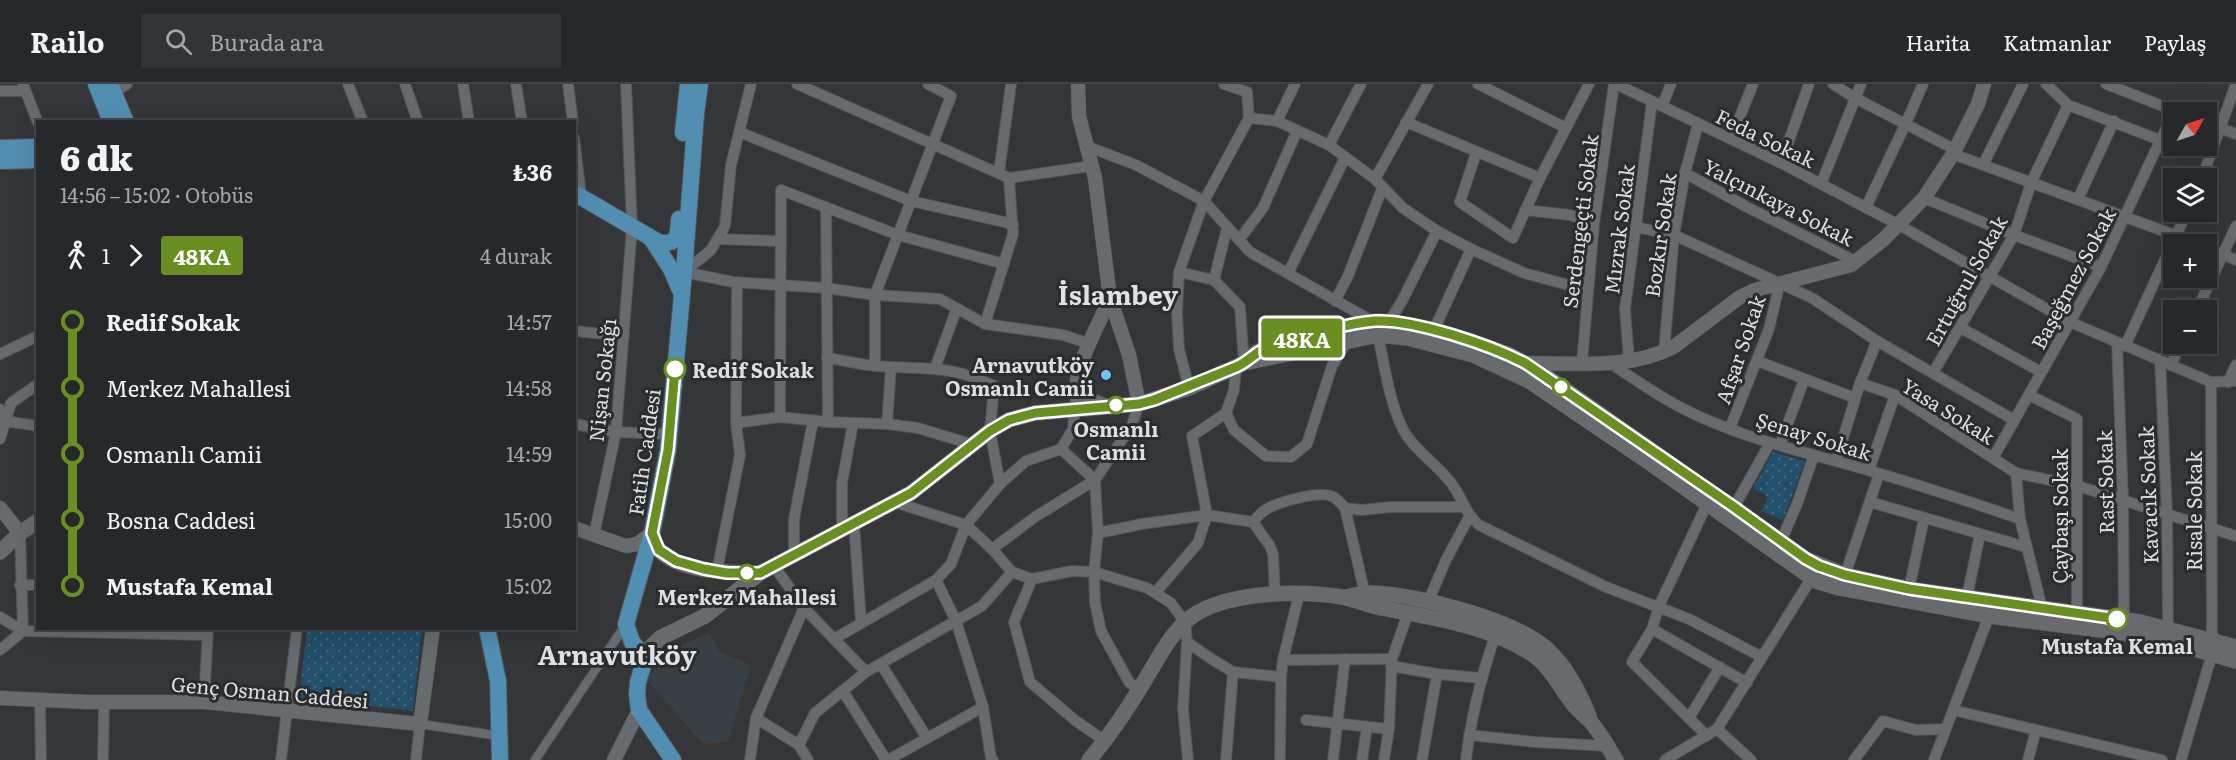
<!DOCTYPE html>
<html lang="tr">
<meta charset="utf-8">
<style>
body{margin:0;font-family:Literata,serif;background:#333436;color:#f1f3f6;height:100vh;display:flex;flex-direction:column;font-size:22px;white-space:nowrap}
*{box-sizing:border-box;margin:0}
p{font-size:20px;color:#a4a6a8}
.icon{flex:none;width:33px;height:33px;fill:none;stroke:currentColor;stroke-width:2;stroke-linecap:round;stroke-linejoin:round}
.map{position:relative;flex:1;overflow:hidden}
.details{position:absolute;left:36px;top:36px;width:540px;height:510px;display:flex;flex-direction:column;background:#27282a;border-radius:0px;box-shadow:0 6px 24px #0002,0 0 0 2px #434447}
.details>*{flex:none}
.badge{padding:0 12px;border-radius:4px;font-size:21px;line-height:39px}
.needle{width:39px;rotate:51deg}
.controls{position:absolute;left:2163px;top:18px;display:grid;gap:12px}
.controls a{display:grid;place-items:center;width:54px;height:54px;border-radius:0px;background:#27282a;box-shadow:0 6px 24px #0002,0 0 0 2px #434447;font-size:30px}
.map>.badge{position:absolute;translate:-50% -50%;box-shadow:0 0 0 3px #fff}
.legs{display:flex;align-items:center;gap:9px;height:66px;padding:0 24px;font-size:20px}
.legs p{margin-inline-start:auto}
.head{display:flex;align-items:center;justify-content:space-between;height:102px;padding:0 24px}
h1{font-size:33px;font-weight:800;line-height:45px}
ul{padding:0 24px;list-style:none}
li{display:flex;align-items:center;gap:21px;height:66px;font-size:22px}
li i{display:grid;place-items:center;width:9px;height:100%;margin:0 8px;background:currentColor}
li i::after{content:'';width:15px;height:15px;margin:-8px;border:4px solid;border-radius:50%;background:#27282a}
li p{margin-inline-start:auto}
li:first-child i{background:linear-gradient(#0000 50%,currentColor 0)}
li:last-child i{background:linear-gradient(currentColor 50%,#0000 0)}
header{display:flex;align-items:center;gap:36px;box-sizing:border-box;height:84px;padding:0 30px;background:#27282a;border-bottom:2px solid #434447}
header strong{font-size:28px}
nav{display:flex;gap:33px;margin-inline-start:auto;font-size:21px}
.search{width:420px;height:54px;background:#333436;display:flex;align-items:center;gap:15px;box-sizing:border-box;padding:0 21px;border-radius:0px;color:#a4a6a8;font-size:22px}
.map>svg:first-child{display:block}
.built{fill:#384046}
.park{fill:url(#park-dots)}
.lines{fill:none;stroke-linecap:round;stroke-linejoin:round}
.pedestrian-casing{stroke:#515455;stroke-width:10}
.minor-casing{stroke:#515455;stroke-width:12}
.tertiary-casing{stroke:#515455;stroke-width:15}
.secondary-casing{stroke:#515455;stroke-width:16}
.primary-casing{stroke:#515455;stroke-width:18}
.pedestrian{stroke:#686b6d;stroke-width:8}
.minor{stroke:#686b6d;stroke-width:10}
.tertiary{stroke:#686b6d;stroke-width:14}
.secondary{stroke:#686b6d;stroke-width:15}
.primary{stroke:#528eb1;stroke-width:16}
.line-1-casing{stroke:#fff;stroke-width:14}
.line-1{stroke:#6b8e23;stroke-width:9}
.stop-1-dot{fill:#fff;stroke:#6b8e23;stroke-width:3}
.poi-dot{fill:#70c1f4;stroke:#2a2c2e;stroke-width:2}
.labels{text-anchor:middle;dominant-baseline:central;stroke-width:6;stroke-linejoin:round;paint-order:stroke}
.street-label{font-size:20px;fill:#dcdedf;stroke:#2a2c2e}
.poi-label{font-size:20px;font-weight:bold;fill:#dcdedf;stroke:#2a2c2e;text-anchor:end}
.stop-label{font-size:20px;font-weight:bold;fill:#dcdedf;stroke:#2a2c2e}
.district-label{font-size:26px;font-weight:bold;fill:#dfe2e5;stroke:#2a2c2e}
</style>
<header>
<strong>Railo</strong>
<div class="search"><svg class="icon" aria-label="search" viewBox="0 0 24 24"><circle cx="10" cy="10" r="6"/><path d="M15 15l6 6"/></svg>Burada ara</div>
<nav><a>Harita</a><a>Katmanlar</a><a>Paylaş</a></nav>
</header>
<div class="map">
<svg width="2236" height="676" viewBox="0 0 2236 676">
<defs>
<pattern id="park-dots" width="8" height="8" patternUnits="userSpaceOnUse" patternTransform="scale(1.5)"><rect width="8" height="8" fill="#224f6a"/><path d="M2 2h.1M6 6h.1" fill="none" stroke="#42687f" stroke-width="1.8" stroke-linecap="round"/></pattern>
</defs>
<rect width="100%" height="100%" fill="#343638"/>
<polygon class="built" points="710,548 719,568 751,581 728,658 703,660 646,595 672,566"/>
<g class="park">
<polygon points="1773,368 1805,377 1783,436 1761,427 1768,413 1753,404"/>
<polygon points="307,545 422,545 413,627 299,614"/>
</g>
<g class="lines">
<g class="pedestrian-casing">
<g id="pedestrian">
<polyline points="420,640 500,652"/>
<polyline points="535,676 626,540"/>
</g>
</g>
<g class="minor-casing">
<g id="minor">
<polyline points="23,0 38,39"/>
<polyline points="348,0 363,38"/>
<polyline points="405,0 418,38"/>
<polyline points="463,0 469,38"/>
<polyline points="516,0 522,38"/>
<polyline points="568,0 573,38"/>
<polyline points="797,0 1009,94 1091,82"/>
<polyline points="1478,0 1566,44"/>
<polyline points="1616,0 1781,79 1899,141 2070,238 2211,298 2236,297"/>
<polyline points="1833,0 1855,14 1954,65"/>
<polyline points="2046,0 2068,21 2160,56"/>
<polyline points="2106,0 2178,28"/>
<polyline points="0,7 25,7"/>
<polyline points="113,9 127,0"/>
<polyline points="1662,22 1671,0"/>
<polyline points="1249,34 1277,37 1329,61 1375,95 1403,124 1437,147 1471,165 1524,189 1587,206"/>
<polyline points="1277,37 1295,0"/>
<polyline points="1406,38 1540,94"/>
<polyline points="2206,39 2236,50"/>
<polyline points="739,48 911,117 1013,140"/>
<polyline points="574,54 581,111"/>
<polyline points="1731,55 1753,0"/>
<polyline points="1329,61 1361,0"/>
<polyline points="1086,62 1136,81 1204,117 1250,168 1372,237"/>
<polyline points="1476,69 1460,118 1513,154 1540,94 1589,0"/>
<polyline points="1953,70 2199,160"/>
<polyline points="1781,79 1809,0"/>
<polyline points="1983,81 2023,0"/>
<polyline points="999,89 1011,0"/>
<polyline points="1685,89 1747,123 1857,178"/>
<polyline points="2202,94 2236,0"/>
<polyline points="1375,95 1428,0"/>
<polyline points="1821,100 1861,0"/>
<polyline points="1924,114 2014,151 2101,183"/>
<polyline points="2078,115 2114,37"/>
<polyline points="826,123 828,338"/>
<polyline points="1866,123 1906,39 1923,0"/>
<polyline points="1525,126 1570,131 1594,140"/>
<polyline points="1636,143 1674,151 1812,214 1877,257 2014,336"/>
<polyline points="718,155 781,157"/>
<polyline points="1239,156 1263,124 1297,47"/>
<polyline points="2206,163 2236,176"/>
<polyline points="684,188 733,198 826,204 875,211 940,215 985,240 1063,251 1090,260"/>
<polyline points="684,188 711,166 725,142 731,81 751,0"/>
<polyline points="1179,188 1214,196 1240,223 1244,279"/>
<polyline points="1288,189 1345,74"/>
<polyline points="1214,196 1227,144"/>
<polyline points="1335,217 1348,192 1382,105"/>
<polyline points="2197,226 2236,142"/>
<polyline points="1389,238 1402,217 1437,147"/>
<polyline points="985,240 1013,150 1009,94"/>
<polyline points="1961,244 2041,288"/>
<polyline points="1434,246 1471,165"/>
<polyline points="574,247 624,252"/>
<path d="M1378,251C1384,279 1391,329 1407,352C1419,370 1442,384 1454,403C1463,417 1466,430 1479,441L1606,503L1689,535L1762,573"/>
<polyline points="2117,259 2123,417 2124,536"/>
<polyline points="2125,262 2187,128"/>
<polyline points="1664,268 1674,151 1685,89 1698,40"/>
<polyline points="0,270 38,252"/>
<path d="M827,274C844,276 861,281 877,282C923,286 951,280 994,302L990,347L1000,400"/>
<polyline points="2160,275 2167,431 2168,545"/>
<polyline points="1629,276 1625,225 1652,18"/>
<polyline points="1757,277 1855,314"/>
<path d="M1609,278C1632,294 1654,309 1678,322C1736,353 1801,367 1864,385C1916,400 1968,417 2020,435"/>
<polyline points="1582,279 1594,140 1614,0"/>
<polyline points="2171,281 2181,260"/>
<polyline points="875,282 875,211 951,12 928,0"/>
<polyline points="935,284 957,224"/>
<polyline points="1933,289 2014,151 2031,99 2068,21"/>
<polyline points="2211,298 2212,557"/>
<polyline points="2228,298 2236,281"/>
<polyline points="1860,299 1895,311 2016,389 2078,402 2236,452"/>
<polyline points="1189,304 1179,265 1177,229 1179,188 1204,117 1249,34 1247,8 1224,0"/>
<polyline points="2029,311 2077,335 2077,529"/>
<polyline points="0,325 5,337 38,342"/>
<polyline points="1226,329 1234,346 1266,372 1291,373 1307,360 1332,282 1348,256"/>
<polyline points="780,333 781,106 898,151 1004,180"/>
<polyline points="736,339 780,333 828,338 887,340 918,344 974,361"/>
<polyline points="574,340 616,348 669,350"/>
<polyline points="887,340 891,283"/>
<polyline points="1730,344 1769,245 1780,198"/>
<polyline points="0,355 11,319 38,300"/>
<polyline points="1780,361 1804,296"/>
<polyline points="1061,365 1073,345 1077,301"/>
<polyline points="1993,374 2101,183 2174,27"/>
<polyline points="1836,377 1860,299 1877,257"/>
<polyline points="1869,386 1895,311"/>
<polyline points="2016,389 2020,435 2042,524"/>
<polyline points="894,418 966,441 992,465 1012,488 1032,495 1072,487 1094,488 1147,504 1171,519 1185,538 1187,558 1210,574 1233,588 1281,593"/>
<polyline points="1870,418 2026,463"/>
<polyline points="1707,420 1659,522 1652,545 1632,578 1707,652"/>
<polyline points="1734,423 1770,359"/>
<polyline points="1345,424 1365,510"/>
<path d="M1253,438C1257,433 1261,428 1267,425C1278,418 1318,407 1331,412C1337,414 1341,419 1345,424L1362,426L1391,423H1464"/>
<polyline points="854,439 861,538"/>
<polyline points="842,446 842,399 853,339"/>
<polyline points="1098,449 1142,440 1207,431 1253,438 1270,462 1273,470 1275,510"/>
<polyline points="594,451 616,348 632,143 626,0"/>
<polyline points="1781,457 1797,420 1814,371"/>
<polyline points="992,465 1035,433 1095,396 1061,365 1026,377 1000,400 966,441 951,480 936,496 956,537 983,623 991,674 993,676"/>
<polyline points="794,472 794,435 813,337"/>
<polyline points="774,482 804,524 866,588"/>
<polyline points="717,487 740,371 736,339 737,198"/>
<polyline points="1845,491 1879,390"/>
<polyline points="1032,495 1014,538 1030,598 1076,637 1105,657"/>
<polyline points="20,501 38,501"/>
<polyline points="1909,505 1924,435"/>
<polyline points="1156,508 1198,459 1207,431 1192,352 1226,329 1234,306 1236,283"/>
<polyline points="1967,513 1980,450"/>
<polyline points="1428,518 1446,476 1469,433"/>
<polyline points="0,533 23,547 207,551"/>
<polyline points="1652,545 1747,599"/>
<polyline points="834,555 936,496"/>
<polyline points="1187,558 1183,624 1188,676"/>
<polyline points="0,566 23,547 20,449"/>
<polyline points="1283,576 1392,575"/>
<polyline points="881,580 927,654"/>
<polyline points="1391,582 1437,590 1480,594"/>
<polyline points="1139,606 1129,598 1101,547 1095,519 1094,488 1098,449 1095,396 1132,341 1139,320"/>
<polyline points="843,607 886,676"/>
<polyline points="40,615 41,676"/>
<polyline points="204,618 208,545"/>
<polyline points="1953,626 2162,676"/>
<polyline points="756,634 799,661 808,676"/>
<polyline points="1689,634 1720,583"/>
<polyline points="1306,636 1389,645"/>
<polyline points="1717,645 1751,676"/>
<polyline points="1469,651 1535,658 1607,662"/>
<polyline points="799,661 815,629 866,588 982,522 1012,488"/>
<polyline points="103,676 104,618"/>
<polyline points="281,676 297,544"/>
<polyline points="416,676 420,640"/>
<polyline points="750,676 756,634 804,524"/>
<polyline points="888,676 983,623"/>
<polyline points="1226,676 1233,588"/>
<polyline points="1280,676 1281,593 1283,576 1299,510"/>
<polyline points="1333,676 1345,575"/>
<polyline points="1362,676 1367,643"/>
<polyline points="1384,676 1389,645 1392,575 1408,529"/>
<polyline points="1422,676 1437,590"/>
<path d="M1466,676C1471,633 1481,593 1495,552"/>
<polyline points="1665,676 1717,645 1811,495"/>
<polyline points="1854,676 1883,637 1916,646 1945,645"/>
<polyline points="1934,676 1989,532"/>
<polyline points="2028,676 2036,646"/>
<polyline points="2181,676 2212,570"/>
</g>
</g>
<g class="tertiary-casing">
<g id="tertiary">
<polyline points="1078,0 1079,32 1095,94 1110,214 1129,271 1139,320"/>
<path d="M1525,279C1574,279 1631,286 1675,262L1740,213L1755,206L1851,181L1883,156L1924,114L1953,70L1978,20L1984,0"/>
<path d="M1106,322C1096,318 1080,313 1077,301C1074,285 1103,231 1110,214"/>
<polyline points="0,424 20,449"/>
<polyline points="574,444 626,462 637,460 652,449"/>
<polyline points="0,614 87,618 204,618 420,640 433,544"/>
<polyline points="614,676 639,626"/>
</g>
</g>
<g class="secondary-casing">
<g id="secondary">
<polyline points="1249,275 1255,269 1268,263 1360,239 1379,237 1434,246 1473,258 1510,271 1540,288 1806,475 1845,491 1909,505 2140,538 2236,563"/>
<path d="M652,449C654,456 655,462 660,467C681,488 731,489 760,489"/>
<polyline points="0,468 20,449 38,437"/>
<path d="M1347,513C1354,511 1362,509 1370,509C1412,509 1517,536 1548,566C1566,583 1580,609 1589,632"/>
<polyline points="643,571 660,554 705,532 760,489 911,409 990,347 1009,336 1035,329 1139,320 1189,304 1244,279 1378,251 1408,254 1473,271 1529,297 1647,377 1816,497 1839,504 1989,532 2117,548 2167,557 2236,577"/>
<path d="M1089,676C1108,654 1124,630 1139,606C1153,584 1166,556 1185,538C1218,507 1299,506 1342,513C1355,515 1368,522 1381,524C1434,534 1486,541 1532,570C1550,582 1559,602 1572,619C1578,626 1585,632 1591,638C1601,650 1608,663 1616,676"/>
</g>
</g>
<g class="primary-casing">
<g id="primary">
<polyline points="96,0 111,38"/>
<polyline points="110,0 126,38"/>
<polyline points="683,49 688,0"/>
<polyline points="0,64 38,63"/>
<polyline points="0,77 38,76"/>
<path d="M574,109L660,159C679,160 678,151 679,135"/>
<polyline points="651,154 671,185 681,208"/>
<polyline points="487,544 498,597 500,676"/>
<polyline points="673,676 639,626 637,610 638,598 644,578 643,571 632,558 626,540 652,449 668,366 684,188 696,30 700,0"/>
</g>
</g>
<use href="#pedestrian" class="pedestrian"/>
<use href="#minor" class="minor"/>
<use href="#tertiary" class="tertiary"/>
<use href="#secondary" class="secondary"/>
<use href="#primary" class="primary"/>
</g>
<g class="lines">
<g class="line-1-casing">
<path id="line-1" d="M675,285L668,366L652,449L659,466L676,477L704,485L727,489H760L911,409L990,347L1009,336L1035,329L1139,320L1154,316L1236,283C1248,278 1255,268 1268,263C1301,254 1340,240 1375,237C1414,235 1490,261 1525,279L1734,423L1806,475L1819,482L1845,491L1909,505L2117,535"/>
</g>
<use href="#line-1" class="line-1"/>
</g>
<g class="stop-1-dot">
<circle cx="675" cy="285" r="10"/>
<circle cx="1561" cy="303" r="8"/>
<circle cx="1116" cy="321" r="8"/>
<circle cx="747" cy="489" r="8"/>
<circle cx="2117" cy="535" r="10"/>
</g>
<circle class="poi-dot" cx="1106" cy="291" r="6"/>
<g class="labels">
<g class="street-label">
<text transform="translate(1766 53) rotate(26)">Feda Sokak</text>
<text transform="translate(1779 117) rotate(27)">Yalçınkaya Sokak</text>
<text transform="translate(1579 137) rotate(-83)">Serdengeçti Sokak</text>
<text transform="translate(1618 145) rotate(-83)">Mızrak Sokak</text>
<text transform="translate(1659 151) rotate(-82)">Bozkır Sokak</text>
<text transform="translate(2072 194) rotate(-62)">Başeğmez Sokak</text>
<text transform="translate(1965 196) rotate(-61)">Ertuğrul Sokak</text>
<text transform="translate(1739 265) rotate(-71)">Afşar Sokak</text>
<text transform="translate(601 296) rotate(-84)">Nişan Sokağı</text>
<text transform="translate(1949 326) rotate(32)">Yasa Sokak</text>
<text transform="translate(1814 351) rotate(17)">Şenay Sokak</text>
<text transform="translate(643 368) rotate(-82)">Fatih Caddesi</text>
<text transform="translate(2104 398) rotate(-91)">Rast Sokak</text>
<text transform="translate(2147 411) rotate(-92)">Kavacık Sokak</text>
<text transform="translate(2193 427) rotate(-90)">Risale Sokak</text>
<text transform="translate(2059 432) rotate(-90)">Çaybaşı Sokak</text>
<text transform="translate(270 607) rotate(5)">Genç Osman Caddesi</text>
</g>
<g class="poi-label">
<text x="1094" y="280">Arnavutköy<tspan x="1094" dy="23">Osmanlı Camii</tspan></text>
</g>
<g class="stop-label">
<text x="692" y="285" text-anchor="start">Redif Sokak</text>
<text x="1116" y="344">Osmanlı<tspan x="1116" dy="23">Camii</tspan></text>
<text x="747" y="512">Merkez Mahallesi</text>
<text x="2117" y="561">Mustafa Kemal</text>
</g>
<g class="district-label">
<text x="1118" y="209">İslambey</text>
<text x="617" y="569">Arnavutköy</text>
</g>
</g>
</svg>
<div class="controls">
<a><svg class="needle" viewBox="-14 -14 28 28"><path d="M0-13l5 13h-10z" fill="#e53935"/><path d="M0 13l5-13h-10z" fill="#a4a6a8"/></svg></a>
<a><svg class="icon" aria-label="layers" viewBox="0 0 24 24"><path d="M12 4l9 5-9 5-9-5zM3 14l9 5 9-5"/></svg></a>
<a>+</a>
<a>−</a>
</div>
<b class="badge" style="left:1302px;top:254px;background:#6b8e23;color:#fff">48KA</b>
<section class="details">
<div class="head"><div><h1>6 dk</h1><p>14:56 – 15:02 · Otobüs</p></div><b>₺36</b></div>
<div class="legs"><svg class="icon" aria-label="walk" viewBox="0 0 24 24"><circle cx="13" cy="4" r="2"/><path d="M13 8l-2 6 4 7M11 14l-3 7M7 12l3-4h3l4 4"/></svg>1<svg class="icon" aria-label="forward" viewBox="0 0 24 24"><path d="M9 5l7 7-7 7"/></svg><b class="badge" style="background:#6b8e23;color:#fff">48KA</b><p>4 durak</p></div>
<ul>
<li><i style="color:#6b8e23"></i><b>Redif Sokak</b><p>14:57</p></li>
<li><i style="color:#6b8e23"></i><span>Merkez Mahallesi</span><p>14:58</p></li>
<li><i style="color:#6b8e23"></i><span>Osmanlı Camii</span><p>14:59</p></li>
<li><i style="color:#6b8e23"></i><span>Bosna Caddesi</span><p>15:00</p></li>
<li><i style="color:#6b8e23"></i><b>Mustafa Kemal</b><p>15:02</p></li>
</ul>
</section>
</div>
